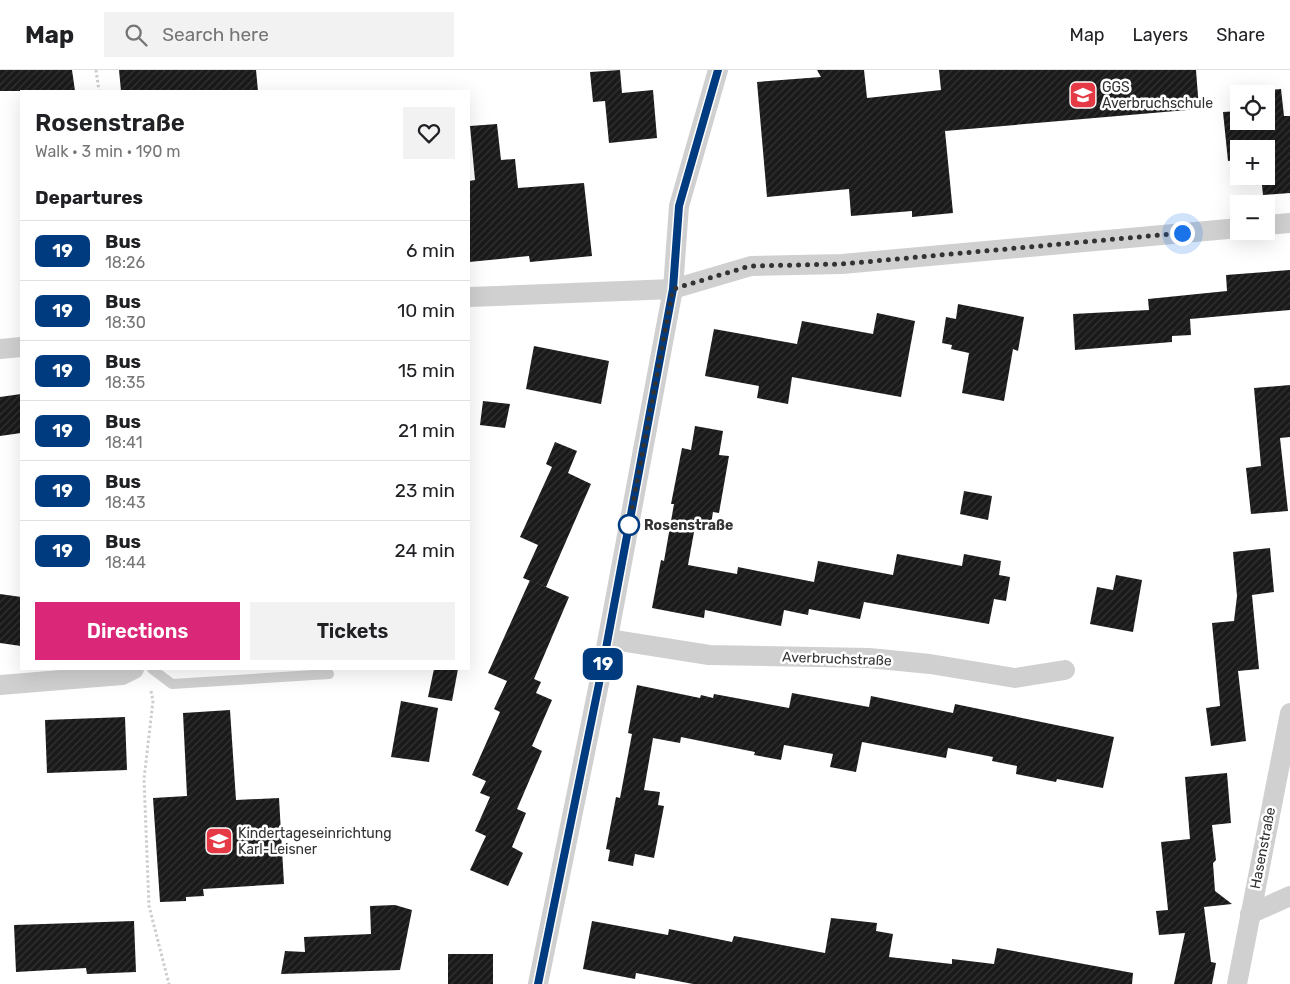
<!DOCTYPE html>
<meta charset="utf-8">
<style>
body{margin:0;font-family:Rubik,sans-serif;background:#f2f2f2;color:#202124;height:100vh;display:flex;flex-direction:column;font-size:19px;white-space:nowrap}
*{box-sizing:border-box;margin:0}
p{font-size:16px;color:#757577}
.icon{flex:none;width:28px;height:28px;fill:none;stroke:currentColor;stroke-width:2;stroke-linecap:round;stroke-linejoin:round}
.map{position:relative;flex:1;overflow:hidden}
.panel{position:absolute;left:20px;top:20px;width:450px;height:580px;display:flex;flex-direction:column;background:#fff;border-radius:0px;box-shadow:0 5px 20px #0002}
.panel>*{flex:none}
.badge{padding:0 10px;border-radius:8px;font-size:18px;line-height:32px}
.tools{position:absolute;left:1230px;top:15px;display:grid;gap:10px}
.tools a{display:grid;place-items:center;width:45px;height:45px;border-radius:0px;background:#fff;box-shadow:0 5px 20px #0002;font-size:25px}
.you{position:absolute;width:25px;height:25px;margin:-12px;border:4px solid #fff;border-radius:50%;background:#1a73e8;box-shadow:0 0 0 8px #1a73e833}
.map>.badge{position:absolute;translate:-50% -50%;box-shadow:0 0 0 2px #fff}
h2{padding:0 15px;font-size:19px;line-height:45px}
.round{display:grid;place-items:center;flex:none;width:52px;height:52px;border-radius:0px;background:#f2f2f2}
.headline{display:flex;align-items:center;justify-content:space-between;height:85px;padding:0 15px}
h1{font-size:24px;font-weight:600;line-height:38px}
.action{display:flex;gap:10px;margin-top:auto;padding:10px 15px}
.action a{flex:1;height:58px;border-radius:0px;background:#db2777;color:#fff;font-size:20px;font-weight:600;line-height:58px;text-align:center}
.action a+a{background:#f2f2f2;color:#202124}
ul{padding:0;list-style:none}
li{display:flex;align-items:center;gap:15px;height:60px;padding:0 15px;border-top:1px solid #e0e0e0}
li div{flex:1}
li b{display:block;font-size:19px}
li em{font-style:normal}
li .badge{min-width:55px;font-weight:700;text-align:center}
header{display:flex;align-items:center;gap:30px;box-sizing:border-box;height:70px;padding:0 25px;background:#fff;border-bottom:1px solid #e0e0e0}
header strong{font-size:24px}
nav{display:flex;gap:28px;margin-inline-start:auto;font-size:18px}
.search{width:350px;height:45px;background:#f2f2f2;display:flex;align-items:center;gap:12px;box-sizing:border-box;padding:0 18px;border-radius:0px;color:#757577;font-size:19px}
.map>svg:first-child{display:block}
.building{fill:url(#building-hatch)}
.lines{fill:none;stroke-linecap:round;stroke-linejoin:round}
.path{stroke:#cdcdcd;stroke-width:3;stroke-dasharray:2.5 2.5;stroke-linecap:butt}
.lane{stroke:#d0d0d0;stroke-width:10}
.street{stroke:#d0d0d0;stroke-width:20}
.line-casing{stroke:#fff;stroke-width:11}
.line{stroke:#003b80;stroke-width:8}
.walk{stroke:#333;stroke-width:5;stroke-dasharray:0 9}
.stop-dot{fill:#fff;stroke:#003b80;stroke-width:2.5}
.labels{text-anchor:middle;dominant-baseline:central;stroke-width:5;stroke-linejoin:round;paint-order:stroke}
.poi-label{font-size:14px;fill:#333;stroke:#fff;text-anchor:start}
.stop-label{font-size:14px;font-weight:bold;fill:#333;stroke:#fff;text-anchor:start}
.street-label{font-size:14px;fill:#333;stroke:#fff}
</style>
<header>
<strong>Map</strong>
<div class="search"><svg class="icon" aria-label="search" viewBox="0 0 24 24"><circle cx="10" cy="10" r="6"/><path d="M15 15l6 6"/></svg>Search here</div>
<nav><a>Map</a><a>Layers</a><a>Share</a></nav>
</header>
<div class="map">
<svg width="1290" height="914" viewBox="0 0 1290 914">
<defs>
<pattern id="building-hatch" width="6" height="6" patternUnits="userSpaceOnUse" patternTransform="scale(1.25)"><rect width="6" height="6" fill="#1a1a1a"/><path d="M-1 1l2-2M0 6l6-6M5 7l2-2" fill="none" stroke="#333"/></pattern>
</defs>
<rect width="100%" height="100%" fill="#fff"/>
<g class="building">
<polygon points="0,0 72,0 75,21 0,21"/>
<polygon points="119,0 256,0 258,21 121,21"/>
<polygon points="620,0 622,23 653,20 657,68 609,73 605,31 593,32 590,2"/>
<polygon points="817,0 864,0 867,28 941,20 939,0 1196,0 1199,39 945,61 953,143 912,147 912,141 851,146 849,119 767,127 757,12 821,7"/>
<polygon points="1281,19 1284,46 1290,46 1290,123 1263,125 1261,106 1266,106 1266,79 1239,79 1239,90 1228,91 1223,42 1239,41 1239,51 1266,51 1266,24 1259,24 1259,21"/>
<polygon points="497,54 501,90 515,89 518,118 584,113 592,186 530,192 529,186 469,192 469,111 475,110 470,56"/>
<polygon points="1290,200 1290,240 1190,249 1191,265 1172,266 1172,272 1075,280 1073,244 1149,240 1148,229 1227,221 1226,205"/>
<polygon points="958,234 1024,247 1018,281 1013,279 1004,331 962,323 969,283 951,279 952,275 942,273 946,247 956,249"/>
<polygon points="877,243 915,251 901,327 792,307 788,334 757,328 759,316 705,306 714,259 797,274 802,251 873,264"/>
<polygon points="534,276 609,291 601,334 526,319"/>
<polygon points="1290,315 1290,367 1280,368 1288,441 1251,444 1246,398 1261,396 1254,318"/>
<polygon points="21,324 21,363 0,366 0,327"/>
<polygon points="483,331 510,334 505,358 480,355"/>
<polygon points="695,356 723,361 719,385 729,386 719,443 713,442 711,454 696,451 688,495 737,504 738,497 814,512 818,491 893,505 897,484 962,496 964,484 1001,491 999,505 1010,507 1006,531 994,529 989,554 864,532 860,549 809,539 808,545 784,540 781,556 705,540 704,548 652,538 661,490 664,491 674,434 671,434 682,378 691,380"/>
<polygon points="555,372 577,381 568,403 591,414 546,517 523,508 538,475 520,467 552,397 546,394"/>
<polygon points="964,421 992,426 988,450 960,444"/>
<polygon points="1270,478 1274,522 1252,525 1259,599 1238,601 1246,671 1211,676 1206,638 1220,636 1212,553 1234,551 1237,526 1233,482"/>
<polygon points="1116,505 1142,510 1133,562 1090,554 1097,517 1113,520"/>
<polygon points="530,510 569,527 534,609 541,612 536,623 552,630 532,676 542,681 517,739 526,743 512,777 523,783 508,816 470,800 486,766 475,761 490,727 480,723 486,711 472,705 500,642 494,639 507,611 488,603"/>
<polygon points="0,524 21,527 21,576 0,573"/>
<polygon points="434,599 458,599 452,631 428,627"/>
<polygon points="637,615 700,628 701,625 713,628 714,624 789,638 792,623 869,637 871,626 953,643 955,634 1114,667 1103,718 1057,709 1056,712 1016,704 1017,696 992,691 993,687 948,678 946,688 862,672 856,702 830,697 833,684 784,675 781,690 754,685 755,682 681,667 680,673 653,668 644,720 660,722 658,735 664,736 654,788 635,784 633,796 608,791 610,780 606,779 616,727 620,728 632,664 628,663"/>
<polygon points="401,631 438,638 429,692 391,687"/>
<polygon points="230,640 236,730 279,728 284,814 203,819 204,826 186,827 186,831 160,832 153,728 187,726 183,643"/>
<polygon points="125,647 127,700 47,703 45,650"/>
<polygon points="1227,703 1231,753 1212,755 1216,790 1213,793 1215,821 1232,834 1204,837 1211,892 1216,893 1212,914 1174,914 1185,863 1159,865 1156,841 1168,840 1161,772 1190,769 1185,707"/>
<polygon points="395,835 412,840 400,900 281,904 285,881 305,882 304,867 371,864 370,836"/>
<polygon points="831,848 877,853 876,861 893,864 889,887 952,894 952,889 994,894 997,878 1133,903 1132,914 693,914 636,903 635,909 583,899 592,851 668,865 669,859 732,872 734,866 825,883"/>
<polygon points="134,851 136,902 87,904 86,898 16,902 14,855"/>
<rect x="448" y="884" width="45" height="30"/>
</g>
<g class="lines">
<g class="path">
<polyline points="96,0 99,21"/>
<polyline points="151,621 153,631 144,709 149,836 169,914"/>
</g>
<polyline class="lane" points="152,599 172,614 329,604"/>
<g class="street">
<polyline points="1266,155 1290,153"/>
<polyline points="469,227 673,219 751,196 842,194 1239,158"/>
<polyline points="0,279 21,277"/>
<polyline points="608,569 709,585 869,588 930,594 1015,608 1065,600"/>
<polyline points="0,615 122,605 134,599"/>
<polyline points="1250,844 1290,826"/>
<polyline points="538,914 604,589 673,219 679,136 718,0"/>
<polyline points="1237,914 1290,643"/>
</g>
</g>
<g class="lines">
<g class="line-casing">
<polyline id="line" points="538,914 604,589 673,219 679,136 718,0"/>
</g>
<use href="#line" class="line"/>
<polyline class="walk" points="629,455 673,219 750,196 842,194 1182,163"/>
</g>
<defs>
<g id="school-square" transform="scale(1.4375)"><rect x="-9" y="-9" width="18" height="18" rx="4" fill="#e63946" stroke="#fff"/><path d="M0-5L7-2L0 1L-7-2ZM-4 1L0 2.5L4 1V4Q0 6-4 4Z" fill="#fff"/></g>
</defs>
<g fill-rule="evenodd">
<use href="#school-square" x="1083" y="25"/>
<use href="#school-square" x="219" y="771"/>
</g>
<circle class="stop-dot" cx="629" cy="455" r="10"/>
<g class="labels">
<g class="poi-label">
<text x="1102" y="17">GGS<tspan x="1102" dy="16">Averbruchschule</tspan></text>
<text x="238" y="763">Kindertageseinrichtung<tspan x="238" dy="16">Karl-Leisner</tspan></text>
</g>
<g class="stop-label">
<text x="644" y="455">Rosenstraße</text>
</g>
<g class="street-label">
<text transform="translate(837 589) rotate(2)">Averbruchstraße</text>
<text transform="translate(1263 778) rotate(-79)">Hasenstraße</text>
</g>
</g>
</svg>
<div class="tools">
<a><svg class="icon" aria-label="locate" viewBox="0 0 24 24"><circle cx="12" cy="12" r="6"/><path d="M12 2v4M12 18v4M2 12h4M18 12h4"/></svg></a>
<a>+</a>
<a>−</a>
</div>
<div class="you" style="left:1182px;top:163px"></div>
<b class="badge" style="left:603px;top:594px;background:#003b80;color:#fff">19</b>
<section class="panel">
<div class="headline"><div><h1>Rosenstraße</h1><p>Walk · 3 min · 190 m</p></div><a class="round"><svg class="icon" aria-label="heart" viewBox="0 0 24 24"><path d="M12 20l-8-8c-3-5 5-10 8-4 3-6 11-1 8 4z"/></svg></a></div>
<h2>Departures</h2>
<ul>
<li><span class="badge" style="background:#003b80;color:#fff">19</span><div><b>Bus</b><p>18:26</p></div><em>6 min</em></li>
<li><span class="badge" style="background:#003b80;color:#fff">19</span><div><b>Bus</b><p>18:30</p></div><em>10 min</em></li>
<li><span class="badge" style="background:#003b80;color:#fff">19</span><div><b>Bus</b><p>18:35</p></div><em>15 min</em></li>
<li><span class="badge" style="background:#003b80;color:#fff">19</span><div><b>Bus</b><p>18:41</p></div><em>21 min</em></li>
<li><span class="badge" style="background:#003b80;color:#fff">19</span><div><b>Bus</b><p>18:43</p></div><em>23 min</em></li>
<li><span class="badge" style="background:#003b80;color:#fff">19</span><div><b>Bus</b><p>18:44</p></div><em>24 min</em></li>
</ul>
<div class="action"><a>Directions</a><a>Tickets</a></div>
</section>
</div>
